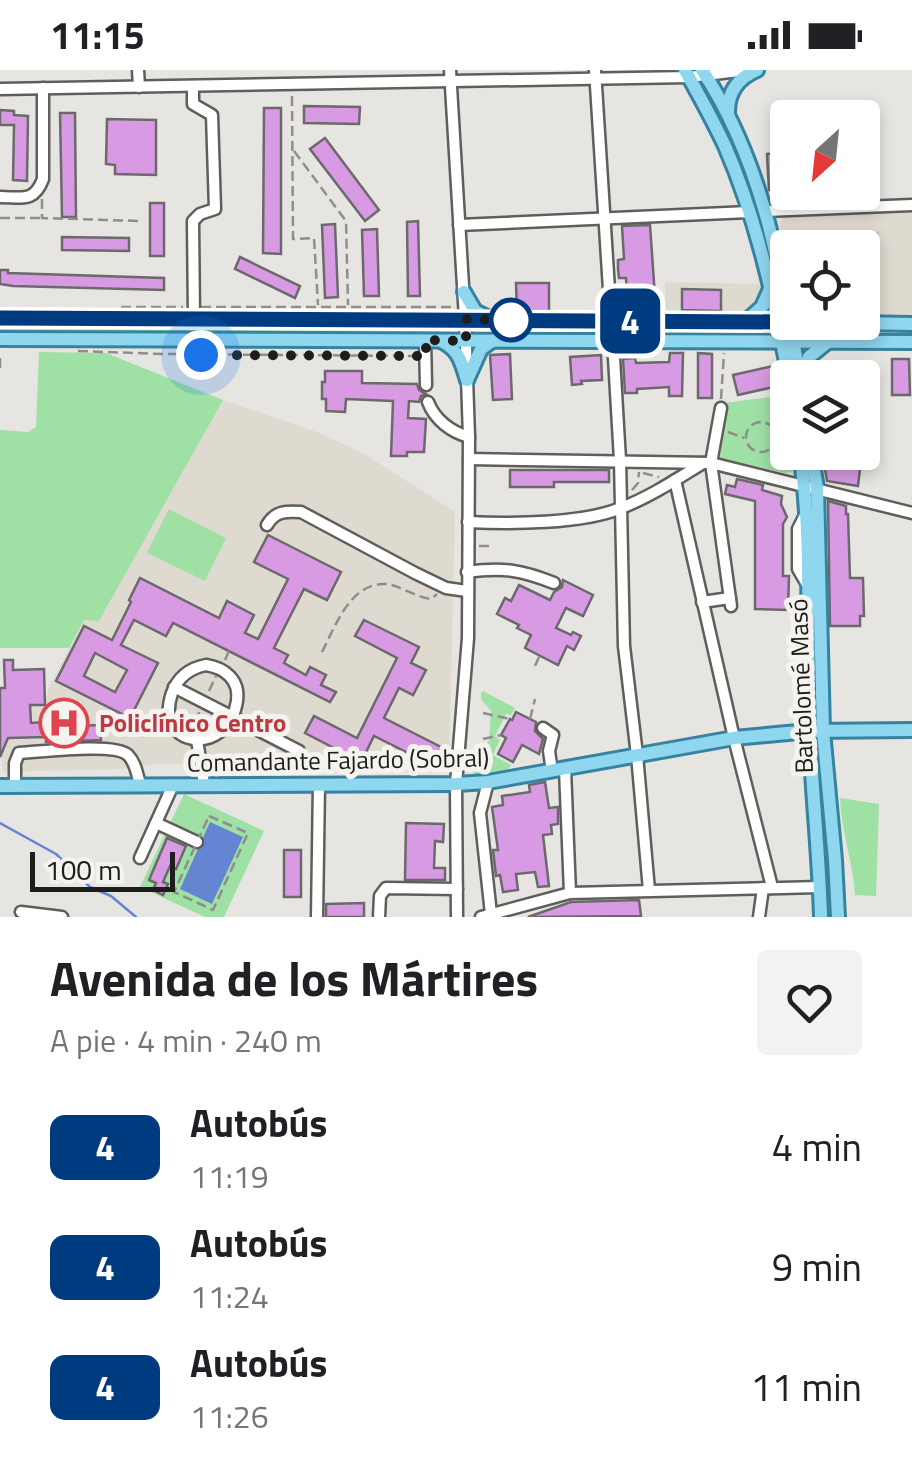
<!DOCTYPE html>
<html lang="es">
<meta charset="utf-8">
<style>
body{margin:0;font-family:"Titillium Web",sans-serif;background:#f2f2f2;color:#202124;height:100vh;display:flex;flex-direction:column;font-size:38px;white-space:nowrap}
*{box-sizing:border-box;margin:0}
p{font-size:32px;color:#757577}
.icon{flex:none;width:55px;height:55px;fill:none;stroke:currentColor;stroke-width:2;stroke-linecap:round;stroke-linejoin:round}
.map{position:relative;height:847px;overflow:hidden}
.drawer{display:flex;flex-direction:column;background:#fff;flex:1}
.drawer>*{flex:none}
.badge{padding:0 20px;border-radius:15px;font-size:35px;line-height:65px}
.needle{width:65px;rotate:207deg}
.tools{position:absolute;left:770px;top:30px;display:grid;gap:20px}
.tools a{display:grid;place-items:center;width:110px;height:110px;border-radius:10px;background:#fff;box-shadow:0 5px 15px #0003;font-size:50px}
.scale{position:absolute;left:30px;bottom:25px;width:145px;box-sizing:border-box;padding-left:10px;border:5px solid #1e1d1c;border-top:0;font-size:28px;line-height:35px;white-space:nowrap;color:#1e1d1c;-webkit-text-stroke:8px #f4f3ef;paint-order:stroke}
.you{position:absolute;width:50px;height:50px;margin:-25px;border:8px solid #fff;border-radius:50%;background:#1a73e8;box-shadow:0 0 0 15px #1a73e833}
.map>.badge{position:absolute;translate:-50% -50%;box-shadow:0 0 0 5px #fff}
.round{display:grid;place-items:center;flex:none;width:105px;height:105px;border-radius:10px;background:#f2f2f2}
.summary{display:flex;align-items:center;justify-content:space-between;height:170px;padding:0 50px}
h1{font-size:48px;font-weight:700;line-height:75px}
ul{padding:0;list-style:none}
li{display:flex;align-items:center;gap:30px;height:120px;padding:0 50px}
li div{flex:1}
li b{display:block;font-size:38px}
li em{font-style:normal}
li .badge{min-width:110px;font-weight:700;text-align:center}
.status{display:flex;justify-content:space-between;align-items:center;height:70px;padding:0 50px;background:#fff;direction:ltr}
.status svg{height:28px;fill:currentColor}
.map>svg:first-child{display:block}
.built{fill:#dfdad0}
.green{fill:#9fe0a4}
.water{fill:#6486d2}
.lines{fill:none;stroke-linecap:round;stroke-linejoin:round}
.stream{stroke:#6486d2;stroke-width:2.5}
.building{fill:#d89ae2;stroke:#6c696c;stroke-width:2.5;fill-rule:evenodd}
.minor-casing{stroke:#605e5b;stroke-width:15}
.major-casing{stroke:#37839f;stroke-width:18}
.path{stroke:#908e8c;stroke-width:2.5;stroke-dasharray:10 5;stroke-linecap:butt}
.minor{stroke:#fff;stroke-width:10}
.major{stroke:#8fd6ef;stroke-width:12}
.path-bridge{stroke:#908e8c;stroke-width:2.5;stroke-dasharray:10 5;stroke-linecap:butt}
.line-casing{stroke:#fff;stroke-width:22}
.line{stroke:#003b80;stroke-width:15}
.walk{stroke:#1e1d1c;stroke-width:10;stroke-dasharray:0 18}
.stop-dot{fill:#fff;stroke:#003b80;stroke-width:5}
.labels{text-anchor:middle;dominant-baseline:central;stroke-width:10;stroke-linejoin:round;paint-order:stroke}
.street-label{font-size:25px;fill:#1e1d1c;stroke:#f4f3ef}
.health-label{font-size:25px;font-weight:bold;fill:#be3a42;stroke:#f4f3ef;text-anchor:start}
</style>
<div class="status"><b>11:15</b><svg viewBox="0 0 49 12"><path d="M0 12V9h3v3zM5 12V6h3v6zM10 12V3h3v9zM15 12V0h3v12zM26 1h20v11H26zM47 4h2v5h-2z"/></svg></div>
<div class="map">
<svg width="912" height="847" viewBox="0 0 912 847">
<rect width="100%" height="100%" fill="#e7e5e2"/>
<g class="built">
<polygon points="912,139 912,247 863,247 862,178 788,178 787,199 780,154 783,147 790,143"/>
<polygon points="665,212 764,214 757,236 737,246 666,243"/>
<polygon points="223,330 317,362 363,383 455,442 449,699 205,693 157,694 119,699 3,702 1,686 7,671 11,635 45,635 49,617 84,550 99,551"/>
</g>
<g class="green">
<polygon points="0,252 434,254 445,259 436,264 0,263"/>
<polygon points="624,254 761,257 769,261 762,265 623,265 618,260"/>
<polygon points="39,282 106,283 223,330 99,551 84,550 69,578 0,578 0,360 28,362 36,357"/>
<polygon points="784,325 787,347 788,382 794,383 796,393 793,401 786,403 720,389 725,333"/>
<polygon points="169,439 226,468 205,511 147,483"/>
<polygon points="483,621 515,638 511,645 506,644 495,666 500,670 493,685 511,695 507,701 474,705 472,687 489,671 491,641 481,629 481,623"/>
<polygon points="184,724 264,761 224,847 205,847 140,817"/>
<path d="M840,728L879,734L876,826L855,825C853,792 841,761 840,728Z"/>
</g>
<polygon class="water" points="210,752 243,767 212,834 180,819"/>
<g class="lines">
<polyline class="stream" points="0,753 56,784 90,817 111,826 136,847"/>
</g>
<g class="building">
<polygon points="304,36 360,37 359,54 304,53"/>
<polygon points="264,38 281,38 281,184 263,183"/>
<polygon points="0,40 14,41 14,45 28,46 27,111 13,110 14,55 0,55"/>
<polygon points="60,43 75,43 76,147 62,147"/>
<polygon points="107,49 156,50 156,105 115,104 115,95 106,94"/>
<polygon points="325,68 379,140 365,151 310,79"/>
<polygon points="788,83 788,119 769,120 767,84"/>
<rect x="150" y="133" width="14" height="53"/>
<polygon points="418,151 420,226 408,226 407,152"/>
<polygon points="335,154 338,227 325,228 322,155"/>
<polygon points="650,155 656,241 628,241 626,208 619,208 618,199 618,190 624,189 622,156"/>
<polygon points="377,159 379,226 364,226 362,160"/>
<polygon points="799,164 877,164 878,225 862,225 862,178 799,178"/>
<polygon points="62,167 129,168 129,181 62,180"/>
<polygon points="240,187 300,216 295,228 235,199"/>
<polygon points="0,200 8,200 8,203 164,208 164,220 13,216 0,214"/>
<polygon points="516,213 549,213 549,241 517,241"/>
<polygon points="682,219 721,220 721,241 682,240"/>
<polygon points="670,283 683,283 682,326 669,326 669,317 637,319 637,323 625,323 623,289 635,288 636,293 669,292"/>
<polygon points="698,283 712,284 712,328 698,328"/>
<polygon points="510,284 512,329 493,330 490,285"/>
<polygon points="601,285 602,310 581,311 582,314 572,315 570,287"/>
<polygon points="892,289 909,289 910,325 892,325"/>
<polygon points="773,296 778,316 738,325 733,305"/>
<polygon points="325,301 362,301 362,313 417,314 419,320 426,324 421,326 419,332 409,331 408,348 426,349 424,382 407,382 407,386 391,386 393,331 346,329 345,342 326,341 326,329 322,329 322,312 325,312"/>
<polygon points="822,382 862,382 858,416 827,411"/>
<polygon points="510,400 609,400 609,412 554,412 554,417 510,417"/>
<polygon points="737,409 763,415 762,420 782,426 781,434 787,447 783,454 783,506 789,506 788,540 755,539 755,431 725,424 727,415 735,417"/>
<polygon points="828,431 846,436 846,444 848,444 850,508 863,508 864,546 860,546 860,556 830,556"/>
<path d="M268,465L341,502L327,530L304,519L274,578L288,585L284,593L306,605L310,597L326,605L321,615L336,622L330,632L173,553L166,566L134,550L121,575L158,593L130,648L56,611L84,556L112,570L131,532L129,530L140,508L219,548L227,531L254,545L245,563L258,569L288,509L254,492ZM95,583L127,600L115,622L84,606Z"/>
<polygon points="563,510 593,525 583,546 566,538 556,558 571,565 573,562 581,566 574,580 567,576 558,595 525,578 531,565 517,558 519,555 497,544 505,528 511,531 519,515 550,530 554,522 562,517"/>
<polygon points="364,550 419,577 411,593 426,600 413,625 399,618 384,648 441,677 432,695 374,666 361,692 305,663 314,646 357,668 397,588 355,566"/>
<polygon points="4,590 13,590 13,600 44,599 45,635 30,635 31,653 45,652 45,657 100,655 101,670 46,672 46,667 8,668 0,687 0,618 5,618"/>
<polygon points="516,642 536,652 535,661 543,669 539,684 522,675 513,692 498,684 506,668 501,665 510,649 512,650"/>
<polygon points="545,712 549,738 558,737 558,754 551,755 552,764 543,765 549,816 538,817 535,802 516,804 518,820 503,822 500,805 496,806 493,780 498,780 492,737 503,735 502,726 530,722 529,715"/>
<polygon points="406,753 444,754 443,772 435,771 434,798 445,798 445,810 405,810"/>
<polygon points="167,768 186,776 176,799 170,796 163,812 168,814 163,825 153,820 156,813 149,810"/>
<rect x="284" y="780" width="17" height="47"/>
<polygon points="639,830 641,846 528,847 571,832"/>
<polygon points="364,833 364,847 326,847 326,834"/>
</g>
<g class="lines">
<g class="minor-casing">
<g id="minor">
<polyline points="138,0 139,17"/>
<polyline points="450,0 465,249 469,367 468,568 456,714 457,847"/>
<polyline points="595,0 611,251"/>
<polyline points="193,16 193,34 212,45 215,139 200,144 193,151 194,248"/>
<polyline points="0,19 689,7 747,0"/>
<path d="M0,127C22,127 34,133 43,109V18"/>
<polyline points="765,141 912,135"/>
<polyline points="459,155 749,142"/>
<polyline points="425,270 426,315"/>
<polyline points="613,271 620,390 624,576 637,685 649,820"/>
<path d="M428,332C435,350 451,362 469,367"/>
<polyline points="721,338 711,393 731,536"/>
<polyline points="469,389 711,393 912,443"/>
<polyline points="675,410 734,668 772,817"/>
<polyline points="806,443 798,459 798,499 808,516"/>
<path d="M468,452C510,454 582,454 621,438C650,427 677,409 703,393"/>
<path d="M267,455C275,441 286,441 301,442L415,503L446,518L467,521"/>
<path d="M467,502C503,497 521,500 554,513"/>
<polyline points="702,532 730,528"/>
<path d="M206,595C225,598 240,610 237,631C228,688 153,678 172,623C178,607 190,598 206,595Z"/>
<polyline points="174,617 299,681"/>
<polyline points="543,658 553,665 549,681 552,701"/>
<polyline points="197,670 204,714"/>
<polyline points="565,699 570,823"/>
<polyline points="488,712 480,743 491,844"/>
<path d="M15,716V693L19,683C41,682 114,672 128,685C136,693 137,705 140,714"/>
<polyline points="156,753 197,772"/>
<polyline points="140,788 173,715"/>
<polyline points="21,842 62,847"/>
<polyline points="317,847 319,714"/>
<polyline points="379,847 380,826 386,818 457,819"/>
<polyline points="481,847 570,823 820,817"/>
<polyline points="759,847 763,818"/>
</g>
</g>
<g class="major-casing">
<g id="major">
<path d="M685,0C699,25 713,50 725,76C757,150 774,228 789,308"/>
<path d="M702,0C730,42 751,93 765,142C775,174 779,208 788,240"/>
<path d="M728,42C728,22 738,8 757,0"/>
<polyline points="464,222 475,241 487,247"/>
<polyline points="0,248 788,252"/>
<polyline points="745,252 762,237 770,219"/>
<polyline points="800,252 912,254"/>
<polyline points="792,265 800,308"/>
<polyline points="0,269 912,272"/>
<path d="M441,271C459,280 461,291 467,310"/>
<polyline points="802,305 809,287 829,271"/>
<polyline points="467,310 481,279 492,271"/>
<path d="M800,382C812,466 807,550 809,634C810,705 819,776 821,847"/>
<polyline points="811,382 817,418 823,661 835,790 838,847"/>
<polyline points="0,716 456,714 488,712 734,668 809,661 912,660"/>
</g>
</g>
<g class="path">
<polyline points="292,26 293,169 314,168 318,235"/>
<polyline points="294,81 346,151 348,235"/>
<polyline points="42,129 42,148 141,151"/>
<polyline points="0,148 40,148"/>
<polyline points="121,237 183,237"/>
<polyline points="201,237 453,237"/>
<polyline points="78,281 163,284 415,286"/>
<polyline points="0,288 0,302"/>
<polyline points="721,329 724,283"/>
<circle cx="761" cy="367" r="15"/>
<polyline points="728,362 744,368"/>
<polyline points="771,380 790,400"/>
<polyline points="643,403 659,407"/>
<polyline points="632,420 638,413 639,402"/>
<polyline points="479,476 489,476"/>
<path d="M322,582C335,557 350,513 385,514C397,514 415,527 431,529L437,524"/>
<polyline points="225,590 229,581"/>
<polyline points="535,596 539,587"/>
<polyline points="209,621 216,606"/>
<polyline points="483,643 510,649"/>
<polyline points="530,649 535,629"/>
<polyline points="197,659 199,642"/>
<polyline points="483,669 501,665"/>
<polygon points="209,746 248,763 213,840 174,822"/>
</g>
<use href="#minor" class="minor"/>
<use href="#major" class="major"/>
<polyline class="path-bridge" points="762,260 811,260"/>
</g>
<g class="lines">
<g class="line-casing">
<polyline id="line" points="0,248 788,252"/>
</g>
<use href="#line" class="line"/>
<polyline class="walk" points="201,285 427,286 425,270 466,271 466,249 511,250"/>
</g>
<defs>
<g id="hospital-ring" transform="scale(2.5)"><circle r="9.5" fill="#f4f3ef" stroke="#e0444e" stroke-width="1.5"/><path d="M-5-5h3v3.5h4V-5h3V5h-3V1.5h-4V5h-3Z" fill="#e0444e"/></g>
</defs>
<g fill-rule="evenodd">
<use href="#hospital-ring" x="64" y="653"/>
</g>
<circle class="stop-dot" cx="511" cy="250" r="20"/>
<g class="labels">
<g class="street-label">
<text transform="translate(801 616) rotate(-92)">Bartolomé Masó</text>
<text transform="translate(338 690) rotate(-1)">Comandante Fajardo (Sobral)</text>
</g>
<g class="health-label">
<text x="99" y="653">Policlínico Centro</text>
</g>
</g>
</svg>
<div class="tools">
<a><svg class="needle" viewBox="-14 -14 28 28"><path d="M0-13l5 13h-10z" fill="#e53935"/><path d="M0 13l5-13h-10z" fill="#757577"/></svg></a>
<a><svg class="icon" aria-label="locate" viewBox="0 0 24 24"><circle cx="12" cy="12" r="6"/><path d="M12 2v4M12 18v4M2 12h4M18 12h4"/></svg></a>
<a><svg class="icon" aria-label="layers" viewBox="0 0 24 24"><path d="M12 4l9 5-9 5-9-5zM3 14l9 5 9-5"/></svg></a>
</div>
<div class="scale">100 m</div>
<div class="you" style="left:201px;top:285px"></div>
<b class="badge" style="left:630px;top:251px;background:#003b80;color:#fff">4</b>
</div>
<section class="drawer">
<div class="summary"><div><h1>Avenida de los Mártires</h1><p>A pie · 4 min · 240 m</p></div><a class="round"><svg class="icon" aria-label="heart" viewBox="0 0 24 24"><path d="M12 20l-8-8c-3-5 5-10 8-4 3-6 11-1 8 4z"/></svg></a></div>
<ul>
<li><span class="badge" style="background:#003b80;color:#fff">4</span><div><b>Autobús</b><p>11:19</p></div><em>4 min</em></li>
<li><span class="badge" style="background:#003b80;color:#fff">4</span><div><b>Autobús</b><p>11:24</p></div><em>9 min</em></li>
<li><span class="badge" style="background:#003b80;color:#fff">4</span><div><b>Autobús</b><p>11:26</p></div><em>11 min</em></li>
</ul>
</section>
